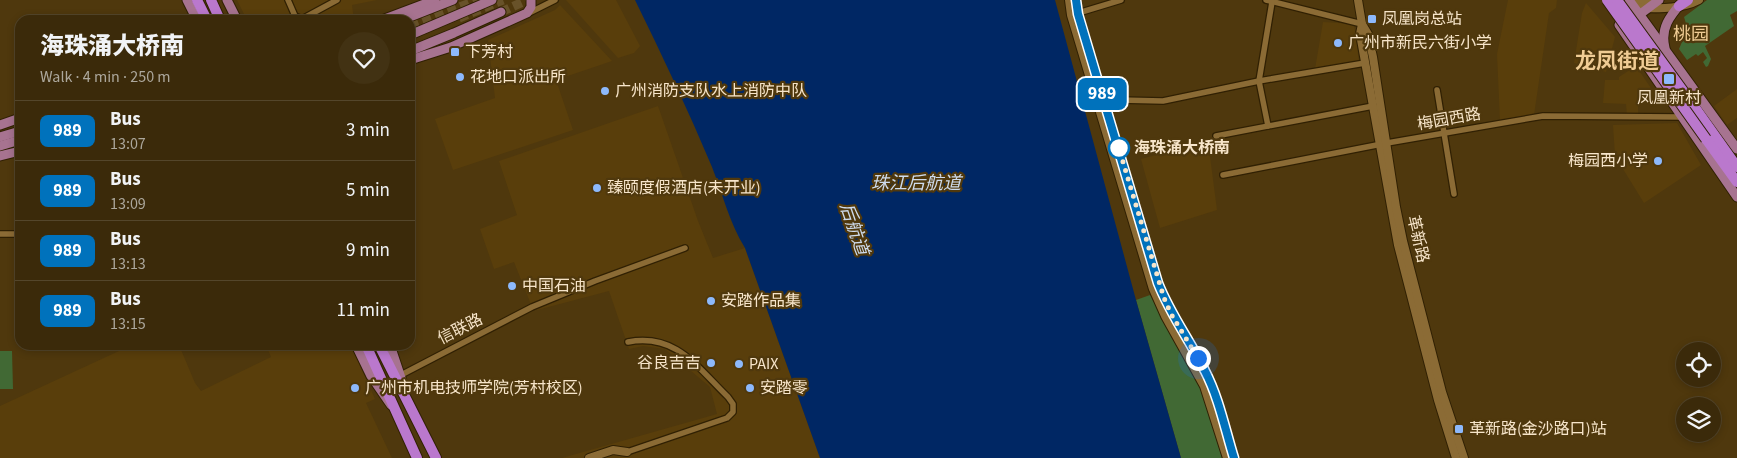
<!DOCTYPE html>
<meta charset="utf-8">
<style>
body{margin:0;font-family:"Source Sans 3","Noto Sans SC",sans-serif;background:#423213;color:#f1f3f6;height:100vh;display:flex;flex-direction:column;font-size:19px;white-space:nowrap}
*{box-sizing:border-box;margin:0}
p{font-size:16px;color:#aca79c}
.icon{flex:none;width:28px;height:28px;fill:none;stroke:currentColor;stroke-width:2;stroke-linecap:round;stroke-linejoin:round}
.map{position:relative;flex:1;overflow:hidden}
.drawer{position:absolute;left:15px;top:15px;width:400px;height:335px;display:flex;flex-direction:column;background:#3b2a0a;border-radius:15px;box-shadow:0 2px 8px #0003,0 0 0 1px #54462b}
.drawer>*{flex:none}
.badge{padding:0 10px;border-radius:8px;font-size:18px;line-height:32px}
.fabs{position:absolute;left:1676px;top:342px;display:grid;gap:10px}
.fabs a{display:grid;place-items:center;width:45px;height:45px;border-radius:50%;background:#3b2a0a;box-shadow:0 2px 8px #0003,0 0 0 1px #54462b;font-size:25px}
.you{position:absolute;width:25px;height:25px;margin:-12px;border:4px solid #fff;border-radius:50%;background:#1a73e8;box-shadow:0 0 0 8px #1a73e833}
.map>.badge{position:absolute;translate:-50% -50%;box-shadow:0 0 0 2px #fff}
.round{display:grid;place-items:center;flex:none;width:52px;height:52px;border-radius:26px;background:#423213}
.headline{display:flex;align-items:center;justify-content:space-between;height:85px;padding:0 25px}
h1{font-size:24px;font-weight:800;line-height:38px}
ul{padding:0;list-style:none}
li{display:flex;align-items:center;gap:15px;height:60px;padding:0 25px;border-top:1px solid #54462b}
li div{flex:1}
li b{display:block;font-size:19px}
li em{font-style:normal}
li .badge{min-width:55px;font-weight:700;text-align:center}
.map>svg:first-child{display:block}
.built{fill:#593e0b}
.green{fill:#416934}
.water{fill:#002764}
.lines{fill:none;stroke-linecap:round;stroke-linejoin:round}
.primary-tunnel{stroke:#685229;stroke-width:9;stroke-dasharray:9 4.5;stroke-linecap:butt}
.street-casing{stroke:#302003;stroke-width:8}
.secondary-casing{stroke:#302003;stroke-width:10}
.primary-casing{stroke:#302003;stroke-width:11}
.highway-casing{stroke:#302003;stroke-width:12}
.street{stroke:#8b6b35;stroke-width:5.5}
.secondary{stroke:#8b6b35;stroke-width:8}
.primary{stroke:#a77390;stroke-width:9}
.highway{stroke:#ba78cd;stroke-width:10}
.highway-bridge-casing{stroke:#302003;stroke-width:12;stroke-linecap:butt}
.highway-bridge{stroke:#ba78cd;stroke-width:10}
.line-casing{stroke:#fff;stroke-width:11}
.line{stroke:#0072bc;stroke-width:8}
.walk{stroke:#f7e5ca;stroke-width:5;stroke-dasharray:0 9}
.poi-dot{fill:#8db9fc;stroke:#4f380d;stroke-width:2}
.stop-dot{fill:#fff;stroke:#0072bc;stroke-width:2.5}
.labels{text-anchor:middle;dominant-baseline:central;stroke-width:4.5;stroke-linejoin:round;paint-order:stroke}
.poi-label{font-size:16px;fill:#f7e5ca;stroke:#4f380d;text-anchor:start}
.street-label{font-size:16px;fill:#f7e5ca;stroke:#4f380d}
.stop-label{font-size:16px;font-weight:bold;fill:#f7e5ca;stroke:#4f380d;text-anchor:start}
.neighbourhood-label{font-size:18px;fill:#f0cc94;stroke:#4f380d}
.water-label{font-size:18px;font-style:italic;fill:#cedbed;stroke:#4f380d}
.district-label{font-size:21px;font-weight:bold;fill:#f0cc94;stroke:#4f380d}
</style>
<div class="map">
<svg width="1737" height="458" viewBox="0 0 1737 458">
<rect width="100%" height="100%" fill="#4f380d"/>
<g class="built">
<polygon points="237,0 377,0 352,5 354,20 247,20"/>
<polygon points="566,0 616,0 640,46 634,53 618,58"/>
<polygon points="1508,0 1557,0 1556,8 1549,13 1534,115 1500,121 1497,54"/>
<polygon points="1586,3 1615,37 1606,72 1574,63 1582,13"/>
<polygon points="560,5 612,61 556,80 573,130 453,170 435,119 495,98 488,40 555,10"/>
<polygon points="1323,22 1354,24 1359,62 1315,69"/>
<polygon points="1636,66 1661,103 1638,103 1638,116 1627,116 1626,104 1603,103 1605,80 1619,80 1619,77"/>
<polygon points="1737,89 1737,118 1727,125 1714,106"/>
<polygon points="658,106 698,221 713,258 745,248 820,458 562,458 717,414 710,387 665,349 643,346 629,349 609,291 537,310 532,307 514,262 494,269 480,229 517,215 499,161"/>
<polygon points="1677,123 1701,165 1644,203 1615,156 1613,125"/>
<polygon points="1208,141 1217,210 1160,228 1141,159"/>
<polygon points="132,345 179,345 195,383 201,391 271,357 266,345 351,345 375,399 366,403 392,458 0,458 0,406"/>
</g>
<g class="green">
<path d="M1707,0H1737V11L1730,15L1734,26L1705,46L1711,59L1708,66L1706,67L1703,62L1707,58L1703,52L1698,56L1696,54L1687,60L1679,49C1684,37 1689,30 1684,17Z"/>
<polygon points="1150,295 1200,385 1222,458 1181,458 1136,300"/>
<polygon points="0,351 12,351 13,389 0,389"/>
</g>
<path class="water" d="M635,0H1055L1136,300L1181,458H820L745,248C729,222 723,195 712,167C688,110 662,55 635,0Z"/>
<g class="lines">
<g class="primary-tunnel">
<polyline points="501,12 527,0"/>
<polyline points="459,18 503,0"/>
<polyline points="410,26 478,0"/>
</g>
<g class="street-casing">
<g id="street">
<polyline points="288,0 295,16 302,19 337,0"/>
<polyline points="1266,0 1362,24"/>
<polyline points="529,13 555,0"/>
<polyline points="1075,14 1121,0"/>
<polyline points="1437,90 1454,194"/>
<polyline points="1103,94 1119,100 1163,101 1259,81 1365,63"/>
<polyline points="1268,126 1259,81 1272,2"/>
<polyline points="1216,136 1373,106"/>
<polyline points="1223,175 1387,143 1543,116 1682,117"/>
<polyline points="0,234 20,234"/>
<polyline points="401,375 532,307 595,281 685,248"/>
<path d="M627,452L727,418L733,412V404L728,397C697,367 676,333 628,342"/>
</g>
</g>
<g class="secondary-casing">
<g id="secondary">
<polyline points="1069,0 1071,15 1153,289 1165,316 1204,386 1227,458"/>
<path d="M1076,0L1078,13L1158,283C1171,316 1190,340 1205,371C1219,398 1225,429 1234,458"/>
<polyline points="1358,0 1362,24 1360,34 1398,245 1438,400 1456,458"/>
<polyline points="1632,0 1657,4"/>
<path d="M1630,7C1649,9 1681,10 1699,0"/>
<polyline points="1362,24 1368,34 1373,57 1396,207 1403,241 1442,392 1464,458"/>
<polyline points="589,458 613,450 627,452"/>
</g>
</g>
<g class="primary-casing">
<g id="primary">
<polyline points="187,0 197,20"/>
<polyline points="227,0 237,20"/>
<polyline points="1629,0 1737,149"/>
<polyline points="1635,18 1659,0"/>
<polyline points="382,20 435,0"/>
<polyline points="402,20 453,0"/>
<polyline points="1619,25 1737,197"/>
<polyline points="410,35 492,0"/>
<path d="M1665,48C1660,28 1670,16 1682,2"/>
<polyline points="410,51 454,33 501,12"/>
<polyline points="410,60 451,47 527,13 531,7 531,0"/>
<polyline points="0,125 20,118"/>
<polyline points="0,137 20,131"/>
<polyline points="0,146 20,140"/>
<polyline points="0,156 20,151"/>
<polyline points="356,345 371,376 391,405"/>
<polyline points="390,345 405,390"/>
</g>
</g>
<g class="highway-casing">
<g id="highway">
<polyline points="197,0 207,20"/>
<polyline points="211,0 220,20"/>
<polyline points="1679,6 1688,0"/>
<polyline points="1691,102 1737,167"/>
<polyline points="1706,139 1737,182"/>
<polyline points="366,345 417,458"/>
<polyline points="379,345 436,458"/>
</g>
</g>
<use href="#street" class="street"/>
<use href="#secondary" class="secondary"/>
<use href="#primary" class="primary"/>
<use href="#highway" class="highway"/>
<g class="highway-bridge-casing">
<g id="highway-bridge">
<polyline points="1607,0 1706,139"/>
<polyline points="1617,0 1691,102"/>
</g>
</g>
<use href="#highway-bridge" class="highway-bridge"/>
</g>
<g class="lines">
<g class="line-casing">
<path id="line" d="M1076,0L1078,14L1158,283C1171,316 1190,340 1205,371C1219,398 1225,429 1234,458"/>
</g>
<use href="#line" class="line"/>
<polyline class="walk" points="1119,148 1117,142 1164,298 1171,314 1198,358"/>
</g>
<g class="poi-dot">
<rect x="1367" y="14" width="10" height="10" rx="2.5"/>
<circle cx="1338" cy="43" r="5"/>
<rect x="450" y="47" width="10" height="10" rx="2.5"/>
<circle cx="460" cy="77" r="5"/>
<rect x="1663" y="73" width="12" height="12" rx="2.5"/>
<circle cx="605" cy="91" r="5"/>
<circle cx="1658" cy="161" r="5"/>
<circle cx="597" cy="188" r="5"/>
<circle cx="512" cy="286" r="5"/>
<circle cx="711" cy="301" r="5"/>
<circle cx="711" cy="363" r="5"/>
<circle cx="739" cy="364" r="5"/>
<circle cx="355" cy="388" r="5"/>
<circle cx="750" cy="388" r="5"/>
<rect x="1454" y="424" width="10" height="10" rx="2.5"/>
</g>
<circle class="stop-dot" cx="1119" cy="148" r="10"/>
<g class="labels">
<g class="poi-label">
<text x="1382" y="19">凤凰岗总站</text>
<text x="1348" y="43">广州市新民六街小学</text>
<text x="465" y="52">下芳村</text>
<text x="470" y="77">花地口派出所</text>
<text x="615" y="91">广州消防支队水上消防中队</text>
<text x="1669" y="98" text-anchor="middle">凤凰新村</text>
<text x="1648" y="161" text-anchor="end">梅园西小学</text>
<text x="607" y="188">臻颐度假酒店(未开业)</text>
<text x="522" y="286">中国石油</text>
<text x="721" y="301">安踏作品集</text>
<text x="701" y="363" text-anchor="end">谷良吉吉</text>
<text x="749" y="364">PAIX</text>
<text x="365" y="388">广州市机电技师学院(芳村校区)</text>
<text x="760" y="388">安踏零</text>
<text x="1469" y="429">革新路(金沙路口)站</text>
</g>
<g class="street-label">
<text transform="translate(1449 119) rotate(-10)">梅园西路</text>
<text transform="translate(1418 239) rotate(77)">革新路</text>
<text transform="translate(460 329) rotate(-27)">信联路</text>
</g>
<g class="stop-label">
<text x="1134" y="148">海珠涌大桥南</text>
</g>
<g class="neighbourhood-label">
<text x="1691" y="34">桃园</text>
</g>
<g class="water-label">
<text x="916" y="183">珠江后航道</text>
<text transform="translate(854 229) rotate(71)">后航道</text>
</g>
<g class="district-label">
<text x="1617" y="61">龙凤街道</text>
</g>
</g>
</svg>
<div class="fabs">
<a><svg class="icon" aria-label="locate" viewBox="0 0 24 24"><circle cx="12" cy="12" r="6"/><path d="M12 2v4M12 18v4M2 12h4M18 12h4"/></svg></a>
<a><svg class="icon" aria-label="layers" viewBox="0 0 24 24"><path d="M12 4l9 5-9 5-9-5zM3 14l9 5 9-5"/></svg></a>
</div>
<div class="you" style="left:1198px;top:358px"></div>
<b class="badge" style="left:1102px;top:94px;background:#0072bc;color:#fff">989</b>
<section class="drawer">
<div class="headline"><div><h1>海珠涌大桥南</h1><p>Walk · 4 min · 250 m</p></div><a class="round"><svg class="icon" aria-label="heart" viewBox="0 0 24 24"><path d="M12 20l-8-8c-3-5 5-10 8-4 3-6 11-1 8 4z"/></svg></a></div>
<ul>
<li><span class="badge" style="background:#0072bc;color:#fff">989</span><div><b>Bus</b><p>13:07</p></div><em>3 min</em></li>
<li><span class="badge" style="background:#0072bc;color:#fff">989</span><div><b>Bus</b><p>13:09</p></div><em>5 min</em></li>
<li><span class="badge" style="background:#0072bc;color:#fff">989</span><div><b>Bus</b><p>13:13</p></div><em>9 min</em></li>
<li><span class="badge" style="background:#0072bc;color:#fff">989</span><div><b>Bus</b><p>13:15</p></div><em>11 min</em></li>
</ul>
</section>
</div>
